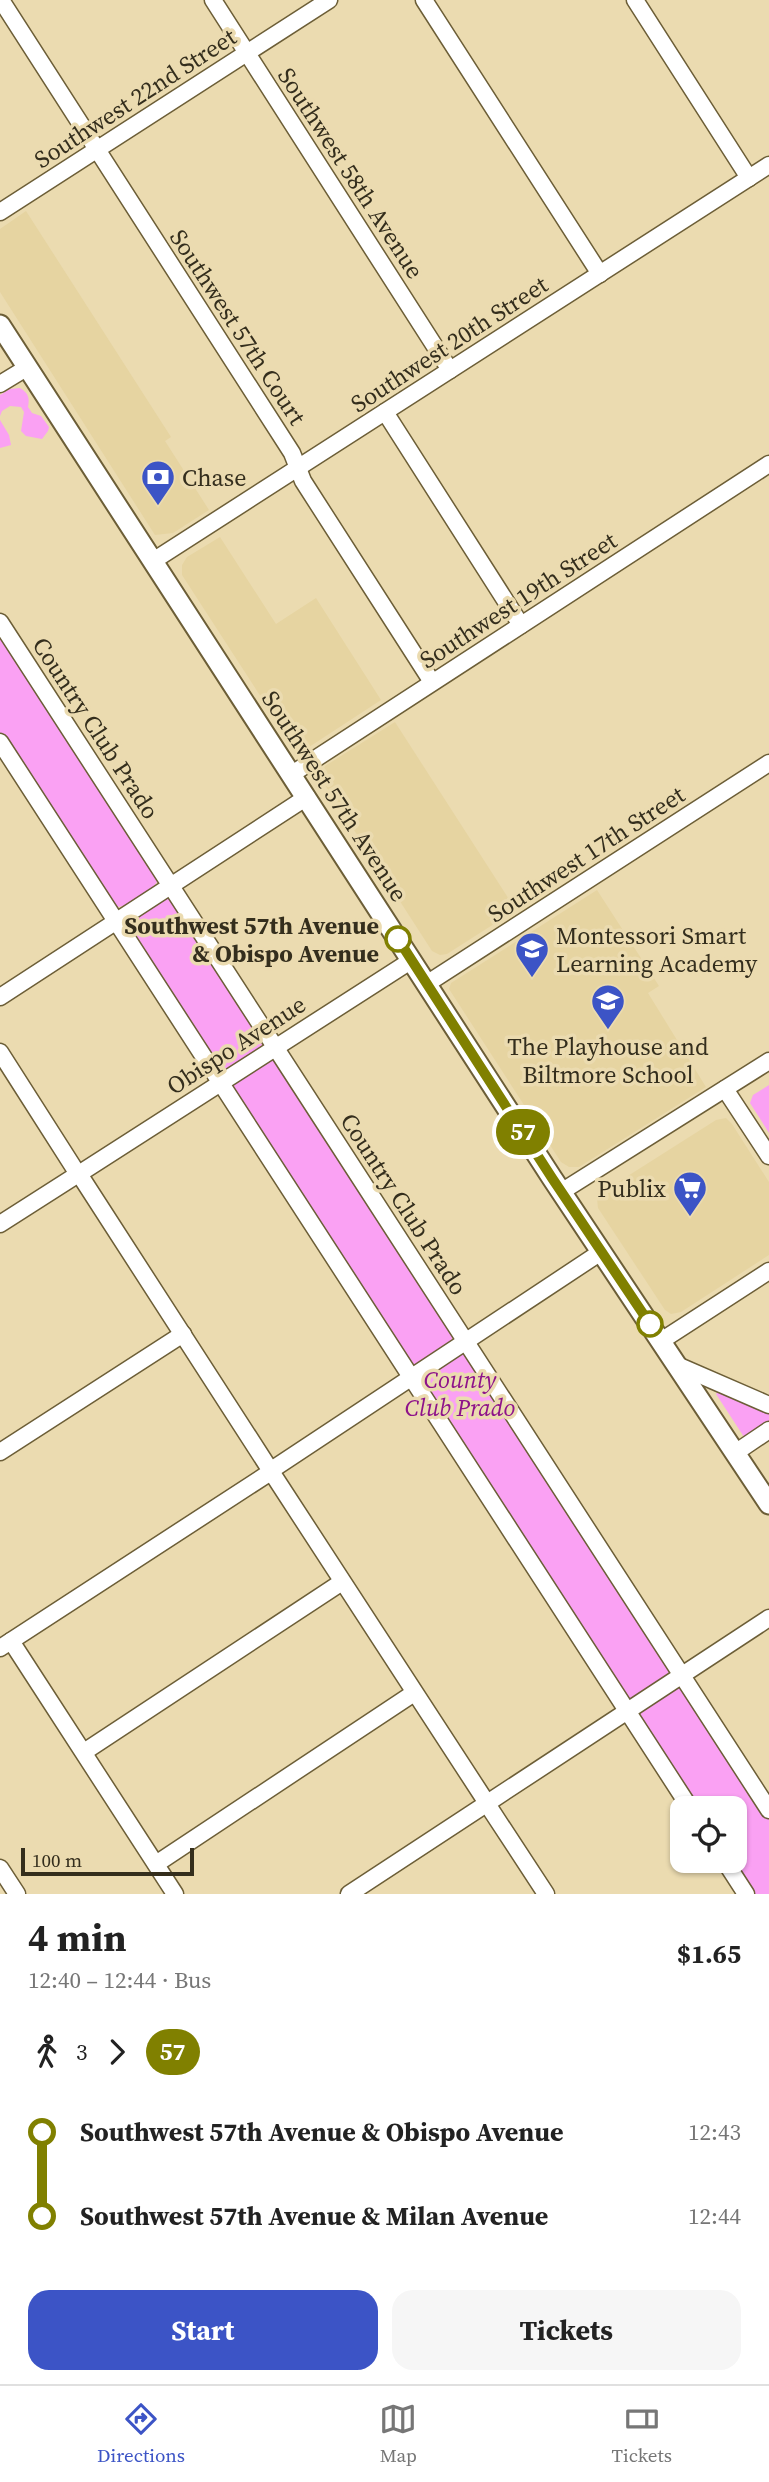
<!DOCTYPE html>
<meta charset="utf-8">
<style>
body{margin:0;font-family:"Source Serif 4",serif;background:#f6f6f6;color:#222;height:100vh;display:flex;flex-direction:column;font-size:26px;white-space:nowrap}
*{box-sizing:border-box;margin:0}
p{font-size:23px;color:#767676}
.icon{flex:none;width:38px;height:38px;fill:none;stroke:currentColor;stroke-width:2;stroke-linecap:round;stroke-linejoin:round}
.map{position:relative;height:1894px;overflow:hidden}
.panel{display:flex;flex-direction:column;background:#fff;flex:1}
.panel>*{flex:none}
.badge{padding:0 14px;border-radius:23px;font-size:24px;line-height:46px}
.controls{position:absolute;left:670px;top:1796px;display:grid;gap:14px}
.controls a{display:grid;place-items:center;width:77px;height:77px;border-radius:14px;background:#fff;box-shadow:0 2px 5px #0004;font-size:35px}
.scale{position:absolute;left:21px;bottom:18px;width:173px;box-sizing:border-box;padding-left:7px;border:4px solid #342e1d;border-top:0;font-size:19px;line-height:24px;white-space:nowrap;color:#342e1d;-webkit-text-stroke:5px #ebdbb0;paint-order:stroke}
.map>.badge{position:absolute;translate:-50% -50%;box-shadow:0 0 0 4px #fff}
.legs{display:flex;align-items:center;gap:10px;height:77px;padding:0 28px;font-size:23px}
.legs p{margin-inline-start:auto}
.summary{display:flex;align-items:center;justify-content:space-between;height:119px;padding:0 28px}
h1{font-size:38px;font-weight:700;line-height:52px}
.primary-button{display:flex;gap:14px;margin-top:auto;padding:14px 28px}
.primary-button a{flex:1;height:80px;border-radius:21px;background:#3c54c6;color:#fff;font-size:28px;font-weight:700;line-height:80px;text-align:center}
.primary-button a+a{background:#f6f6f6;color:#222}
ul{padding:0 28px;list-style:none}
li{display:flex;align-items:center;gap:24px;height:84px;font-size:26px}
li i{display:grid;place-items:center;width:10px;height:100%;margin:0 9px;background:currentColor}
li i::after{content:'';width:18px;height:18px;margin:-9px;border:5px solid;border-radius:50%;background:#fff}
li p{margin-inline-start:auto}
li:first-child i{background:linear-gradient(#0000 50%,currentColor 0)}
li:last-child i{background:linear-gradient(currentColor 50%,#0000 0)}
.menu{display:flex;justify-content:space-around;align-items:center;height:98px;border-top:2px solid #e0e0e0;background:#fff;font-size:19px;color:#767676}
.menu a{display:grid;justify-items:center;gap:4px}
.menu .selected{color:#3c54c6}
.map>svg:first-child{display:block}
.built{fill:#e6d4a1}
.green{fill:#faa1f3}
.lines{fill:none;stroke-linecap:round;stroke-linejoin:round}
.minor-casing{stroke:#6c5e37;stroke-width:19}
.major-casing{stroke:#6c5e37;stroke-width:23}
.minor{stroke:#fff;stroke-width:16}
.major{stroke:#fff;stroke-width:19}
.line-1-casing{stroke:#fff;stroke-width:16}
.line-1{stroke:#808000;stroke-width:10}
.stop-1-dot{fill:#fff;stroke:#808000;stroke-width:3.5}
.labels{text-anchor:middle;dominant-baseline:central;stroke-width:7;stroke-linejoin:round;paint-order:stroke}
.street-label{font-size:24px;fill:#342e1d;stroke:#ebdbb0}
.poi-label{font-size:24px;fill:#342e1d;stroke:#ebdbb0;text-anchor:start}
.stop-label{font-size:24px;font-weight:bold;fill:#342e1d;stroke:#ebdbb0;text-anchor:end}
.park-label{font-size:24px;font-style:italic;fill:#8e128a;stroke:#ebdbb0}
</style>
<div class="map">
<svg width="769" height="1894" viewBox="0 0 769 1894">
<rect width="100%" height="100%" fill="#ebdbb0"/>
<g class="built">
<polygon points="26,211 171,437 165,441 209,510 173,533 155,535 0,292 0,229"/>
<polygon points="220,537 276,624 316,598 381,700 306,749 294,748 182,575 182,565 187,557"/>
<polygon points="395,722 516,910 447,954 440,955 432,951 323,782 322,773 325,766"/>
<polygon points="597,890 659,986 648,993 706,1087 579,1167 569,1167 561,1162 449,989 451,983"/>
<polygon points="726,1118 732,1124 769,1182 769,1255 681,1312 671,1314 665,1310 598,1208 597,1199 601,1193 716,1120"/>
</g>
<g class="green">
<path d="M20,388C28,393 30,397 28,407L32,413L41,416L49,427L48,431L42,439L26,436L21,431L24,412L21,407L10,406L2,411L0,416V395L10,389Z"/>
<polygon points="0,420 9,435 11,445 0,448"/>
<path d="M0,630L158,880C151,893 130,907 116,907L109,902L0,733Z"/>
<polygon points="161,899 169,899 178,905 263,1037 261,1049 228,1070 222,1070 129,932 131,918"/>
<polygon points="267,1058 276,1060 453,1331 451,1345 419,1366 413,1367 232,1086 234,1080"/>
<polygon points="769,1085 769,1133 750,1103 753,1095"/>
<path d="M456,1354H465L669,1670L667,1678L630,1700L425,1389C421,1371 443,1363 456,1354Z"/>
<polygon points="718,1392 769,1413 769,1423 746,1438 744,1437 716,1394"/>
<polygon points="680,1686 686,1691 769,1819 769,1894 753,1894 731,1860 735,1860 735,1808 697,1808 640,1720 641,1708"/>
</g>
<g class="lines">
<g class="minor-casing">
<g id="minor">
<polyline points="1,0 292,453 303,481 432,682"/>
<polyline points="213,0 450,370"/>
<polyline points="424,0 600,274"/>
<polyline points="635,0 749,178"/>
<polyline points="0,212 329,0"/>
<polyline points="0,384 28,367"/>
<polyline points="385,412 521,625"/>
<polyline points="153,561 769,165"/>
<polyline points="0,622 769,1810"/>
<polyline points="0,742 690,1808"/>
<polyline points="292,774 769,464"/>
<polyline points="428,983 769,763"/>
<polyline points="0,997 307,797"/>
<polyline points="0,1052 74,1168"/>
<polyline points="725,1089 769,1156"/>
<polyline points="85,1170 412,960"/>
<polyline points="83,1180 267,1465"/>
<polyline points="561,1192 769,1061"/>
<polyline points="0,1224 72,1178"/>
<polyline points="661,1341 769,1271"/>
<polyline points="677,1365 769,1405"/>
<polyline points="0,1452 183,1334"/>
<polyline points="735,1453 769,1430"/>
<polyline points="276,1467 601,1252"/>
<polyline points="274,1476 483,1797"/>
<polyline points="11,1641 175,1894"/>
<polyline points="0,1648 266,1475"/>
<polyline points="84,1752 342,1582"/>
<polyline points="492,1800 769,1618"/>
<polyline points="491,1810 546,1894"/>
<polyline points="724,1860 746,1894"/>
<polyline points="156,1864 414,1693"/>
<polyline points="0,1868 17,1894"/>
<polyline points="349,1894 480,1808"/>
</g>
</g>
<g class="major-casing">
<polyline id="major" points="0,325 552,1178 769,1504"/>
</g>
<use href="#minor" class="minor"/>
<use href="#major" class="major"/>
</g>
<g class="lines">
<g class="line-1-casing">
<polyline id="line-1" points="398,939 552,1178 650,1324"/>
</g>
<use href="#line-1" class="line-1"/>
</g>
<defs>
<g id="bank-pin" transform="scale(1.75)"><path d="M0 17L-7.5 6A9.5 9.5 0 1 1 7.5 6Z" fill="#3c54c6" stroke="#ebdbb0"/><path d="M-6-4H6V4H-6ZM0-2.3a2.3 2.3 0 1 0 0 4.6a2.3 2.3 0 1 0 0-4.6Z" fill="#fff"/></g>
<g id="school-pin" transform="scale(1.75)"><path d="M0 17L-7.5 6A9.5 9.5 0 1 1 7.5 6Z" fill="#3c54c6" stroke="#ebdbb0"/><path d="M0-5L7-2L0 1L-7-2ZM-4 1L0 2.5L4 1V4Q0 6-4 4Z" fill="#fff"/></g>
<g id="supermarket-pin" transform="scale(1.75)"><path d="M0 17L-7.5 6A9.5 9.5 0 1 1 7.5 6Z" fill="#3c54c6" stroke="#ebdbb0"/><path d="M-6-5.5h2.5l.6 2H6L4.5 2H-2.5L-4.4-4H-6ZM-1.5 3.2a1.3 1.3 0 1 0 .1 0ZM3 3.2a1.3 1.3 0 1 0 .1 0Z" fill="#fff"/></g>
</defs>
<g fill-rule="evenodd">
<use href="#bank-pin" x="158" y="477"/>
<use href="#school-pin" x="532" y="949"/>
<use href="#school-pin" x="608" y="1001"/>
<use href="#supermarket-pin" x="690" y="1188"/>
</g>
<g class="stop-1-dot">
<circle cx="398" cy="939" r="12"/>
<circle cx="650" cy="1324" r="12"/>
</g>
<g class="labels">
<g class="street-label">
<text transform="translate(135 98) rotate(-33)">Southwest 22nd Street</text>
<text transform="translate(351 173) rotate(57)">Southwest 58th Avenue</text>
<text transform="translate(238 327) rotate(57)">Southwest 57th Court</text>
<text transform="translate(449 344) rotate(-33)">Southwest 20th Street</text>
<text transform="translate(518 600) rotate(-33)">Southwest 19th Street</text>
<text transform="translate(96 728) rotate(57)">Country Club Prado</text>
<text transform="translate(335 796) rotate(57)">Southwest 57th Avenue</text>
<text transform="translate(586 854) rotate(-33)">Southwest 17th Street</text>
<text transform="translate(236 1045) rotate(-33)">Obispo Avenue</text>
<text transform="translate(404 1204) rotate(57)">Country Club Prado</text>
</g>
<g class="poi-label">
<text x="182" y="477">Chase</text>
<text x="556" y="935">Montessori Smart<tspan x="556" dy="28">Learning Academy</tspan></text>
<text x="608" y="1046" text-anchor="middle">The Playhouse and<tspan x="608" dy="28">Biltmore School</tspan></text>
<text x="666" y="1188" text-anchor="end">Publix</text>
</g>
<g class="stop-label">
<text x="379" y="925">Southwest 57th Avenue<tspan x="379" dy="28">&amp; Obispo Avenue</tspan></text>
</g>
<g class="park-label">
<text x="460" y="1379">County<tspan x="460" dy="28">Club Prado</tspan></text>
</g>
</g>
</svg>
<div class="controls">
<a><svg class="icon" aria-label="locate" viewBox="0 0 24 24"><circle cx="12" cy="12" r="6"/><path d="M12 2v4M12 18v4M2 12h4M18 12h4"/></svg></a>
</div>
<div class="scale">100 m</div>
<b class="badge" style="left:523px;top:1132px;background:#808000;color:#fff">57</b>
</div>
<section class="panel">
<div class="summary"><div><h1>4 min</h1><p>12:40 – 12:44 · Bus</p></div><b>$1.65</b></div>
<div class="legs"><svg class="icon" aria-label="walk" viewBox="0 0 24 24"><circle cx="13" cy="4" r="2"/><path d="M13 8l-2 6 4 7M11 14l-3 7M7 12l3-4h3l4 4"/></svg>3<svg class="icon" aria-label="forward" viewBox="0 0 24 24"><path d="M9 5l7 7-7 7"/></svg><b class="badge" style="background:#808000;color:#fff">57</b></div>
<ul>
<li><i style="color:#808000"></i><b>Southwest 57th Avenue &amp; Obispo Avenue</b><p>12:43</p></li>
<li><i style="color:#808000"></i><b>Southwest 57th Avenue &amp; Milan Avenue</b><p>12:44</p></li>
</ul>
<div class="primary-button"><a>Start</a><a>Tickets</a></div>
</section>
<nav class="menu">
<a class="selected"><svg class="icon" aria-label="directions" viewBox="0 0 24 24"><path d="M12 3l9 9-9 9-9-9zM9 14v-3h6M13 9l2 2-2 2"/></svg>Directions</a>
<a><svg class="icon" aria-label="map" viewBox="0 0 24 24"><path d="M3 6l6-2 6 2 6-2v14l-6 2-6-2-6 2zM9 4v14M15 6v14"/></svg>Map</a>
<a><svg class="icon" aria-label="tickets" viewBox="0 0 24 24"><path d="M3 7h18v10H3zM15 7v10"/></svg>Tickets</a>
</nav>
